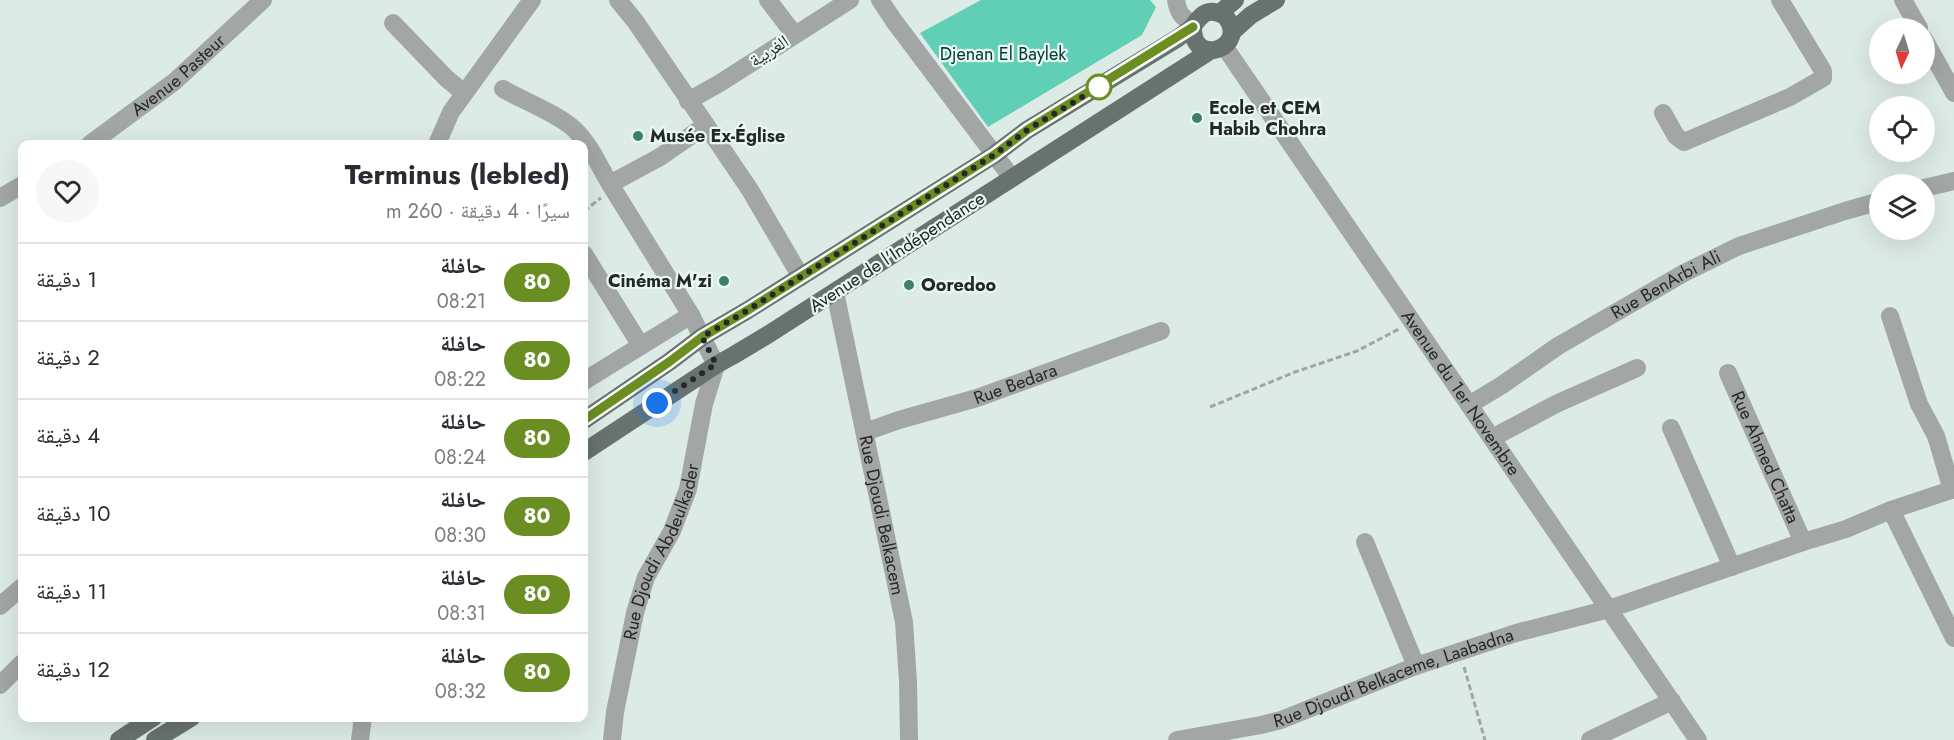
<!DOCTYPE html>
<html lang="ar">
<meta charset="utf-8">
<style>
body{margin:0;font-family:Jost,"Noto Naskh Arabic",sans-serif;background:#f7f7f7;color:#2b2b33;direction:rtl;height:100vh;display:flex;flex-direction:column;font-size:22px;white-space:nowrap}
*{box-sizing:border-box;margin:0}
p{font-size:20px;color:#7c7c81}
.icon{flex:none;width:33px;height:33px;fill:none;stroke:currentColor;stroke-width:2;stroke-linecap:round;stroke-linejoin:round}
.map{position:relative;flex:1;overflow:hidden;direction:ltr}
.side{position:absolute;left:18px;top:140px;width:570px;height:582px;display:flex;flex-direction:column;background:#fff;border-radius:12px;box-shadow:0 6px 24px #0002;direction:rtl}
.side>*{flex:none}
.badge{padding:0 12px;border-radius:20px;font-size:21px;line-height:39px}
.needle{width:39px;rotate:184deg}
.buttons{position:absolute;left:1869px;top:18px;display:grid;gap:12px}
.buttons a{display:grid;place-items:center;width:66px;height:66px;border-radius:50%;background:#fff;box-shadow:0 6px 24px #0002;font-size:30px}
.you{position:absolute;width:30px;height:30px;margin:-15px;border:4px solid #fff;border-radius:50%;background:#1a73e8;box-shadow:0 0 0 9px #1a73e833}
.map>.badge{position:absolute;translate:-50% -50%;box-shadow:0 0 0 3px #fff}
.round{display:grid;place-items:center;flex:none;width:63px;height:63px;border-radius:32px;background:#f7f7f7}
.headline{display:flex;align-items:center;justify-content:space-between;height:102px;padding:0 18px}
h1{font-size:28px;font-weight:700;line-height:45px}
ul{padding:0;list-style:none}
li{display:flex;align-items:center;gap:18px;height:78px;padding:0 18px;border-top:2px solid #e1e1e2}
li div{flex:1}
li b{display:block;font-size:22px}
li em{font-style:normal}
li .badge{min-width:66px;font-weight:700;text-align:center}
.map>svg:first-child{display:block}
.forest{fill:#61cfb5}
.lines{fill:none;stroke-linecap:round;stroke-linejoin:round}
.path{stroke:#9da8a4;stroke-width:3;stroke-dasharray:6 3;stroke-linecap:butt}
.minor{stroke:#a2a7a6;stroke-width:18}
.major{stroke:#68726f;stroke-width:18}
.line-casing{stroke:#fff;stroke-width:14}
.line{stroke:#6b8e23;stroke-width:9}
.walk{stroke:#242927;stroke-width:6;stroke-dasharray:0 10.8}
.stop-dot{fill:#fff;stroke:#6b8e23;stroke-width:3}
.poi-dot{fill:#3d7f6f;stroke:#eaf8f4;stroke-width:2}
.labels{text-anchor:middle;dominant-baseline:central;stroke-width:4.5;stroke-linejoin:round;paint-order:stroke}
.street-label{font-size:18px;fill:#242927;stroke:#eaf8f4}
.park-label{font-size:18px;fill:#02382d;stroke:#eaf8f4}
.poi-label{font-size:18px;font-weight:bold;fill:#242927;stroke:#eaf8f4;text-anchor:start}
</style>
<div class="map">
<svg width="1954" height="740" viewBox="0 0 1954 740">
<rect width="100%" height="100%" fill="#ddebe6"/>
<polygon class="forest" points="981,0 1150,0 1156,7 1142,35 988,127 920,33"/>
<g class="lines">
<g class="path">
<polyline points="584,211 601,198"/>
<polyline points="1210,407 1295,372 1357,351 1399,329"/>
<polyline points="1464,667 1485,740"/>
</g>
<g class="minor">
<polyline points="768,0 794,34"/>
<polyline points="880,0 894,21 1012,178"/>
<path d="M1176,0C1178,13 1182,18 1194,24"/>
<polyline points="1903,0 1919,28"/>
<polyline points="393,23 446,78 464,93"/>
<polyline points="1924,39 1954,93"/>
<path id="s1" d="M1224,46L1698,740"/>
<path d="M503,89C522,100 560,115 574,129C590,144 599,166 610,184"/>
<polyline points="688,101 720,83 850,0"/>
<polyline points="1663,113 1676,136 1684,142 1790,97 1823,78 1823,71 1780,0"/>
<polyline points="706,125 750,190 801,277"/>
<path id="s2" d="M90,144L174,82L263,0"/>
<polyline points="437,144 451,112 532,0"/>
<polyline points="1924,188 1954,181"/>
<polyline points="0,198 22,185"/>
<polyline points="584,254 641,346"/>
<path id="s3" d="M835,292L904,622L908,682L909,740"/>
<polyline points="1890,316 1919,404 1936,436 1952,490"/>
<path id="s4" d="M1728,373L1803,542"/>
<polyline points="584,381 691,315"/>
<path id="s5" d="M1469,405L1502,385L1558,346L1684,273L1739,246L1845,211L1880,201"/>
<polyline points="1671,428 1732,567"/>
<path id="s6" d="M865,432L899,420L977,398L1161,331"/>
<polyline points="1492,438 1556,404 1637,368"/>
<polyline points="1891,510 1954,638"/>
<polyline points="1365,542 1416,666"/>
<polyline points="0,606 22,587"/>
<polyline points="0,685 22,663"/>
<polyline points="360,740 363,717"/>
<path id="s7" d="M612,740L615,712L635,613L646,577L672,531L688,489L704,404L716,365L691,315L610,184L660,157L706,125L635,21L618,0"/>
<path id="s8" d="M1177,740L1261,725L1281,720L1416,666L1516,633L1609,609L1803,542L1846,529L1891,510L1954,489"/>
<polyline points="1590,740 1672,701"/>
</g>
<g class="major">
<polyline points="1220,13 1235,0"/>
<polyline points="1232,32 1251,15 1276,0"/>
<path d="M584,420L669,362L702,337L748,310L994,155L1027,130L1178,38C1183,34 1190,30 1193,26C1202,13 1209,7 1225,16C1251,47 1192,69 1193,27"/>
<polyline points="584,452 716,365 734,355 769,334 1210,51"/>
<polyline points="119,740 154,717"/>
<polyline points="155,740 192,717"/>
</g>
</g>
<g class="lines">
<g class="line-casing">
<polyline id="line" points="584,420 669,362 702,337 748,310 994,155 1027,130 1193,27"/>
</g>
<use href="#line" class="line"/>
<polyline class="walk" points="657,403 716,364 702,337 748,310 994,155 1027,130 1099,87"/>
</g>
<circle class="stop-dot" cx="1099" cy="87" r="12"/>
<g class="poi-dot">
<circle cx="1197" cy="118" r="6"/>
<circle cx="638" cy="136" r="6"/>
<circle cx="724" cy="281" r="6"/>
<circle cx="909" cy="285" r="6"/>
</g>
<g class="labels">
<g class="street-label">
<text transform="translate(769 51) rotate(-33)">الغربية</text>
<text stroke="none"><textPath href="#s2" startOffset="112">Avenue Pasteur</textPath></text>
<text transform="translate(897 252) rotate(-33)">Avenue de l'Indépendance</text>
<text stroke="none"><textPath href="#s5" startOffset="231">Rue BenArbi Ali</textPath></text>
<text stroke="none"><textPath href="#s6" startOffset="158">Rue Bedara</textPath></text>
<text stroke="none"><textPath href="#s1" startOffset="420">Avenue du 1er Novembre</textPath></text>
<text stroke="none"><textPath href="#s4" startOffset="92">Rue Ahmed Chatta</textPath></text>
<text stroke="none"><textPath href="#s3" startOffset="228">Rue Djoudi Belkacem</textPath></text>
<text stroke="none"><textPath href="#s7" startOffset="196">Rue Djoudi Abdeulkader</textPath></text>
<text stroke="none"><textPath href="#s8" startOffset="226">Rue Djoudi Belkaceme, Laabadna</textPath></text>
</g>
<g class="park-label">
<text x="1003" y="54">Djenan El Baylek</text>
</g>
<g class="poi-label">
<text x="1209" y="108">Ecole et CEM<tspan x="1209" dy="21">Habib Chohra</tspan></text>
<text x="650" y="136">Musée Ex-Église</text>
<text x="712" y="281" text-anchor="end">Cinéma M'zi</text>
<text x="921" y="285">Ooredoo</text>
</g>
</g>
</svg>
<div class="buttons">
<a><svg class="needle" viewBox="-14 -14 28 28"><path d="M0-13l5 13h-10z" fill="#e53935"/><path d="M0 13l5-13h-10z" fill="#7c7c81"/></svg></a>
<a><svg class="icon" aria-label="locate" viewBox="0 0 24 24"><circle cx="12" cy="12" r="6"/><path d="M12 2v4M12 18v4M2 12h4M18 12h4"/></svg></a>
<a><svg class="icon" aria-label="layers" viewBox="0 0 24 24"><path d="M12 4l9 5-9 5-9-5zM3 14l9 5 9-5"/></svg></a>
</div>
<div class="you" style="left:657px;top:403px"></div>
<section class="side">
<div class="headline"><div><h1>Terminus (lebled)</h1><p>سيرًا · 4 دقيقة · 260 m</p></div><a class="round"><svg class="icon" aria-label="heart" viewBox="0 0 24 24"><path d="M12 20l-8-8c-3-5 5-10 8-4 3-6 11-1 8 4z"/></svg></a></div>
<ul>
<li><span class="badge" style="background:#6b8e23;color:#fff">80</span><div><b>حافلة</b><p>08:21</p></div><em>1 دقيقة</em></li>
<li><span class="badge" style="background:#6b8e23;color:#fff">80</span><div><b>حافلة</b><p>08:22</p></div><em>2 دقيقة</em></li>
<li><span class="badge" style="background:#6b8e23;color:#fff">80</span><div><b>حافلة</b><p>08:24</p></div><em>4 دقيقة</em></li>
<li><span class="badge" style="background:#6b8e23;color:#fff">80</span><div><b>حافلة</b><p>08:30</p></div><em>10 دقيقة</em></li>
<li><span class="badge" style="background:#6b8e23;color:#fff">80</span><div><b>حافلة</b><p>08:31</p></div><em>11 دقيقة</em></li>
<li><span class="badge" style="background:#6b8e23;color:#fff">80</span><div><b>حافلة</b><p>08:32</p></div><em>12 دقيقة</em></li>
</ul>
</section>
</div>
